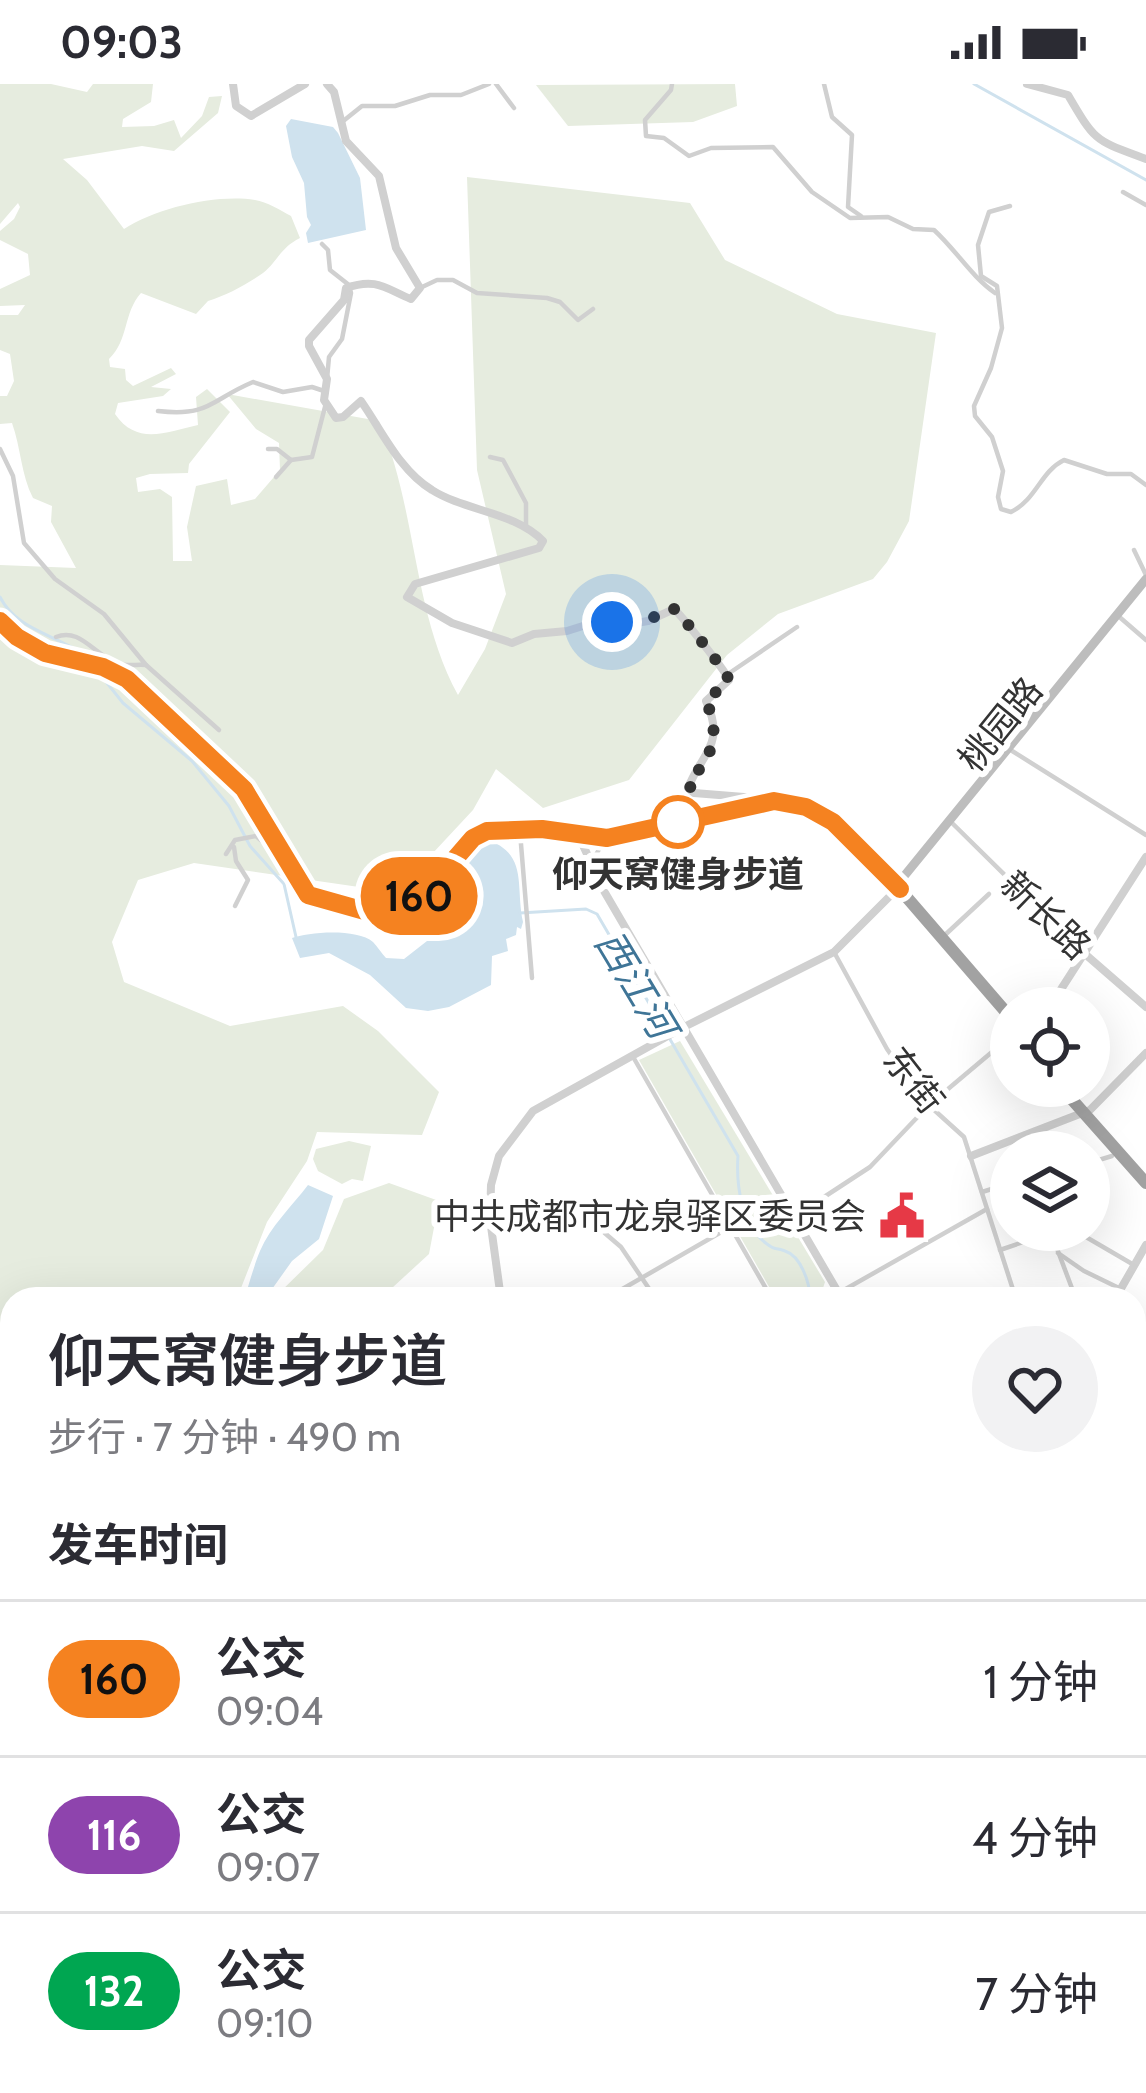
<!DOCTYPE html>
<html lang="zh">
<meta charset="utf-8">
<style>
body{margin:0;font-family:Cabin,"Noto Sans SC",sans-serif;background:#f2f2f3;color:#2b2b33;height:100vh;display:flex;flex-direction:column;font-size:45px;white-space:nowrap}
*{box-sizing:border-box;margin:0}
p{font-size:39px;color:#7c7c81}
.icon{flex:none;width:66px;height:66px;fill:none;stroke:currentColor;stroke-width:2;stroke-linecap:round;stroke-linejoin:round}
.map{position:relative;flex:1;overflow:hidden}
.drawer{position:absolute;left:0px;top:1203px;width:1146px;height:807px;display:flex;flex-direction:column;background:#fff;border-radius:36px 36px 0 0;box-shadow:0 12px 48px #0002}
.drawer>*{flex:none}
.badge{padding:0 24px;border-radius:39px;font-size:42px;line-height:78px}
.fabs{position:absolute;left:990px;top:903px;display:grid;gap:24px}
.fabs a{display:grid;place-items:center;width:120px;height:120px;border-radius:50%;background:#fff;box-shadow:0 12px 48px #0002;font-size:60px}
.you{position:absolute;width:60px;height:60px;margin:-30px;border:9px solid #fff;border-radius:50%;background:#1a73e8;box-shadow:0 0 0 18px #1a73e833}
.map>.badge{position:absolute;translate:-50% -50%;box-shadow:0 0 0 6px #fff}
h2{padding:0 48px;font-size:45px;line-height:108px}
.round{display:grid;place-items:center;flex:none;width:126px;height:126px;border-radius:63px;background:#f2f2f3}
.head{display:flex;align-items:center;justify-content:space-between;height:204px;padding:0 48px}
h1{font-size:57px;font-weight:600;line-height:90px}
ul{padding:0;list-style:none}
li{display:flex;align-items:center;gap:36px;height:156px;padding:0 48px;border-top:3px solid #e1e1e2}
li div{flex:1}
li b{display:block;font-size:45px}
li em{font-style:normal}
li .badge{min-width:132px;font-weight:700;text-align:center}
.status{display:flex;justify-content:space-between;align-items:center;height:84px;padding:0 60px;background:#fff;direction:ltr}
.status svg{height:33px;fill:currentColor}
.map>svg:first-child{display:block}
.green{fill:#e6ecdf}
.water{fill:#cfe2ee}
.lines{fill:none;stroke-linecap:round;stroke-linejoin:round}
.stream{stroke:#cfe2ee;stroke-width:3}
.pedestrian{stroke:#d0d0d0;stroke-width:4.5}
.minor{stroke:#d0d0d0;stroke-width:4.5}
.tertiary{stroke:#d0d0d0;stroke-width:8}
.secondary{stroke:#bdbdbd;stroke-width:9}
.trunk{stroke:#a2a2a2;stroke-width:12}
.line-casing{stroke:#fff;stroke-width:27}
.line{stroke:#f58220;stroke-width:18}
.walk{stroke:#333;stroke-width:12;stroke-dasharray:0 21.6}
.stop-dot{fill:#fff;stroke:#f58220;stroke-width:6}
.labels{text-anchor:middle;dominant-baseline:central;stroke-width:12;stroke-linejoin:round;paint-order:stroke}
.street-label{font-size:36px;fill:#333;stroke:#fff}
.stop-label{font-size:36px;font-weight:bold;fill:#333;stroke:#fff}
.poi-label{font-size:36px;fill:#333;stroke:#fff;text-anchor:end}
.water-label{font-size:39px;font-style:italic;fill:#3f7597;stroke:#fff}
</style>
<div class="status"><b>09:03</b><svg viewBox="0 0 49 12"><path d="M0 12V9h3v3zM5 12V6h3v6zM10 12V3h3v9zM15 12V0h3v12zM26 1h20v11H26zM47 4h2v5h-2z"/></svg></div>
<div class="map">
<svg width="1146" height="2009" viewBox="0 0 1146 2009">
<rect width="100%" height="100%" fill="#fff"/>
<g class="green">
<path d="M0,0H51L87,8L93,0H153L151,18L123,35L122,43L154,42L174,36L181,54L202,32L209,13L222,12L218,29L174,67L142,62L63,75L87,96L124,145C157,124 215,110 255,116C267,118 280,126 291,132L300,154C280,164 278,177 263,189C246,201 227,211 208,217L196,230L141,209C123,229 129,256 109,275L110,283L125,285L126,296L133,302L171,284L176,290L151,303L171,305L163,312L118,319L115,330C137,362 166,348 198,341L196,313L207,305L230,328L189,380L188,389L150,390L136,394L138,408L160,405L172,413L173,477H192L187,443L196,402L227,395L231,421L255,415L280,386L279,359L256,345L227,310L379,337C417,424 412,527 458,611L485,565L506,510L477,386L467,93L690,119L725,176L837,230L936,249L909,437L887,478L873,495L778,530L727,571L629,696L543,724L496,685L473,726L432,770L359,803L194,779L138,796L112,858L124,898L230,942L343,922L378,947L439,1008L422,1051L317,1048L307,1077L267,1138L241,1204L266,1215H12V1543L6,1552L12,1586L0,1589V481L76,484L51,438L52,422L33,414C21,391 21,364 12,339L0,340V312H7L14,297L10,270L0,266V231H18L25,221L0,222V205L30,191L28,170L0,156V147L14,135L20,123L18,119L0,140Z"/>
<polygon points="735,0 737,22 693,38 568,42 536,1"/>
<polygon points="680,957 825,1198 822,1207 806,1215 776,1215 639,976"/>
<polygon points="349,1057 371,1062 363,1097 352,1095 342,1100 318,1087 313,1075 316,1065"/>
<polygon points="389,1099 439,1117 429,1170 380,1215 273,1215 323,1166 344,1115"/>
</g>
<g class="water">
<polygon points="291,35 333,43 338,49 360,94 366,146 308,159 306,149 311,141 307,133 304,99 292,73 286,42"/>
<path d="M485,755C529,769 515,801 523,838L521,845L517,843L516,851L506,855L508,867L492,872L491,901L449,923L428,927L406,924L370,891L329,869L300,874L292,854C308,848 357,844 373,858C378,863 381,869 386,874L404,875L427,857C432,840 448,832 457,817C472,793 459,777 485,755Z"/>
<path d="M308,1101L333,1112L319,1155L292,1177L265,1215H244C249,1201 255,1178 260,1167C270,1143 292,1122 308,1101Z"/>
</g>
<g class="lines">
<g class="stream">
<polyline points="974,0 1146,96"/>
<path d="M0,513C18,549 63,551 89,576"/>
<polyline points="99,589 123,619 192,677 229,722 250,762 284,800 296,853"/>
<path d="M520,829L586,825L597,830L738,1072C736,1101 741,1141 767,1160C776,1167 774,1163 785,1167C801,1172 810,1199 810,1215"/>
</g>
<g class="pedestrian">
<polyline points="1022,1052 1027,1068"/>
<polyline points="1089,1079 1112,1072"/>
<polyline points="982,1108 1011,1099"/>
<polyline points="1050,1146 1076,1215"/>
<polyline points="1074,1146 1134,1181"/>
<polyline points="1000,1166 1058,1146"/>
<polyline points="1058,1169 1084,1187 1121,1205"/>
</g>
<g class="minor">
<polyline points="496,0 514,24"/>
<path d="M672,0L671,6L645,36L646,52L664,54L689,72L711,64L773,63L812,108L850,134L888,133L913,145L934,146C956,166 971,192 995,209"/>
<polyline points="824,0 832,33 852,51 848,123 861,132"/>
<polyline points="342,38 362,22 395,22 430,11 461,11 489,0"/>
<polyline points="1123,108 1146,121"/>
<path d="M1010,122L989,128L978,161L981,192L997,202L1002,244L991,284L974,322L975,332L992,353L1003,387L998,413L1001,425L1011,428C1037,415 1040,388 1064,376L1107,390H1131L1146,401"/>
<polyline points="322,160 328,166 330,186 349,201 351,209 342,255 329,273 327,295"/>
<polyline points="420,204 437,196 453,196 477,209 547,214 560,218 578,236 593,225"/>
<path d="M158,327C210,333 210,316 253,298L283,308L312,303L324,307"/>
<path d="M0,365L13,392L24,459L55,495L104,530L146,581C135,580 127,583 117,579C94,571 80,543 56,553"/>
<polyline points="268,365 277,365 291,376 312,373 326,319"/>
<polyline points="490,373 503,376 526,419 526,445"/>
<polyline points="276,393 291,376"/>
<polyline points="1134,466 1146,491"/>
<polyline points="1116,530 1146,556"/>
<polyline points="146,581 219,646"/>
<polyline points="728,590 797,543"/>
<polyline points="1009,665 1146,751"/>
<polyline points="949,736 1085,870"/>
<polyline points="520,748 532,894"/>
<polyline points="234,763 236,777 248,796 235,822"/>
<polyline points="226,770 235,756 256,752 278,771"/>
<polyline points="593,776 602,760"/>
<polyline points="946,850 989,810"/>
<polyline points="834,868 887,965 922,1015 964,1053 1016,1215"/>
<polyline points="632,971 772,1215"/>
<polyline points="586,1133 621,1163 656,1215"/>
<polyline points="792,1134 870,1083 929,1021 1011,952"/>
<polyline points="605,1215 730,1143"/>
<polyline points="828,1215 987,1125"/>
<polyline points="1134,1586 1146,1587"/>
<polyline points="0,1773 12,1783"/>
<polyline points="1134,1865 1146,1883"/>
<polyline points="1134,1982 1144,2009"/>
<polyline points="514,1998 519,2009"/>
<polyline points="764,1998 769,2009"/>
<polyline points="599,2009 628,1998"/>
</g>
<g class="tertiary">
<polyline points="233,0 236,22 251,32 305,0"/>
<path d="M327,0L334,8L346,57L379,92L396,164L420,204L411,215C386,205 377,193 346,204L344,216L309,256V262L327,295L324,316L336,334L343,333L361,317C382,347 400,387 432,406C465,427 515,428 543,457L539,464L415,500L407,513L452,539L512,559L534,550L567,547L605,535L624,541L648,537L674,525C682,532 727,589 729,596L706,617C726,661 702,668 688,704L694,709L744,713L755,718"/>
<path d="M1027,0L1068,11C1096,59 1095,56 1146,75"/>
<polyline points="585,754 582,759 604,807 842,1215"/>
<polyline points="1085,870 1146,923"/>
<polyline points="1049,924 1146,773"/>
<polyline points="971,1072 1090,1026 1146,969"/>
<polyline points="501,1215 490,1135 491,1101 499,1072 533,1027 682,944 834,868 894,808"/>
<polyline points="1115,1215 1146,1161"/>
<polyline points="1134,1387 1146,1385"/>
<polyline points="1134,1441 1146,1442"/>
<polyline points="1134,1787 1146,1782"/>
<polyline points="1134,1794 1146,1789"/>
<polyline points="0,1945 12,1937"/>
<polyline points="71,1998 76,2009"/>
<polyline points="79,1998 84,2009"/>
<polyline points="947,1998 951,2009"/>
<polyline points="953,1998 957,2009"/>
</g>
<polyline class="secondary" points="892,807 1146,495"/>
<g class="trunk">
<polyline points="0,537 32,563 60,574 111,585 135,602 244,705 268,739 294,793 314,814 372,830 387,829 428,806 473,754 487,747 542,745 607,754 753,720 786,717 817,728 839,743 897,802 1011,934"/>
<polyline points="1060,1002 1146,1099"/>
</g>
</g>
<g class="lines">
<g class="line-casing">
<polyline id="line" points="0,537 17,553 45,569 103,583 127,595 244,705 308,811 379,831 428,806 473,754 487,747 542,745 607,754 774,717 806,723 833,738 900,805"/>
</g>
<use href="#line" class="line"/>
<path class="walk" d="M612,538C637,544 652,533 674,525C682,531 727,589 729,596L706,617C721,651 713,671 688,699L694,709L678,738"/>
</g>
<defs>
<g id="civic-bare" transform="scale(3.6)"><path d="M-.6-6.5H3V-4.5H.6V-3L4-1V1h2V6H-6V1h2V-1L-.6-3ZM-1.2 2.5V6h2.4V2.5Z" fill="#e63946" stroke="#fff" stroke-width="2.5" paint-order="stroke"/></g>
</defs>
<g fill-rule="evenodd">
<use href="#civic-bare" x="902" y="1132"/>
</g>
<circle class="stop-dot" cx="678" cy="738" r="24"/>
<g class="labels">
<g class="street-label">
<text transform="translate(1000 640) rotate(-51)">桃园路</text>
<text transform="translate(1046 831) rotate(44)">新长路</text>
<text transform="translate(914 996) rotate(52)">东街</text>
</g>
<g class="stop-label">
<text x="678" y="790">仰天窝健身步道</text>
</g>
<g class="poi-label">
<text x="866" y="1132">中共成都市龙泉驿区委员会</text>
</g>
<g class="water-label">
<text transform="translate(636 900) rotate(59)">西江河</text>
</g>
</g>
</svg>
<div class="fabs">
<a><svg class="icon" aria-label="locate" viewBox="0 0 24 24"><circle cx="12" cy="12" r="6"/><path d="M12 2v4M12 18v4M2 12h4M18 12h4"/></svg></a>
<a><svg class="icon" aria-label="layers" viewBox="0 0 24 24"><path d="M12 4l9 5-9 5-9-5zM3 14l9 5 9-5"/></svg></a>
</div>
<div class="you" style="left:612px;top:538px"></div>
<b class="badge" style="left:419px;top:812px;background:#f58220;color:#111">160</b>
<section class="drawer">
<div class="head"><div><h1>仰天窝健身步道</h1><p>步行 · 7 分钟 · 490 m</p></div><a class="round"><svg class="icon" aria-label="heart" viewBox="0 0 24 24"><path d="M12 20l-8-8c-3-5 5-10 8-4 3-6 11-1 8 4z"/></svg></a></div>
<h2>发车时间</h2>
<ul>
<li><span class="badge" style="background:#f58220;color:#111">160</span><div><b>公交</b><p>09:04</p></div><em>1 分钟</em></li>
<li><span class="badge" style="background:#8e44ad;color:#fff">116</span><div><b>公交</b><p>09:07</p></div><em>4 分钟</em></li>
<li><span class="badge" style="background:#00a651;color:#fff">132</span><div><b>公交</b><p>09:10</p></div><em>7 分钟</em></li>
</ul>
</section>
</div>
